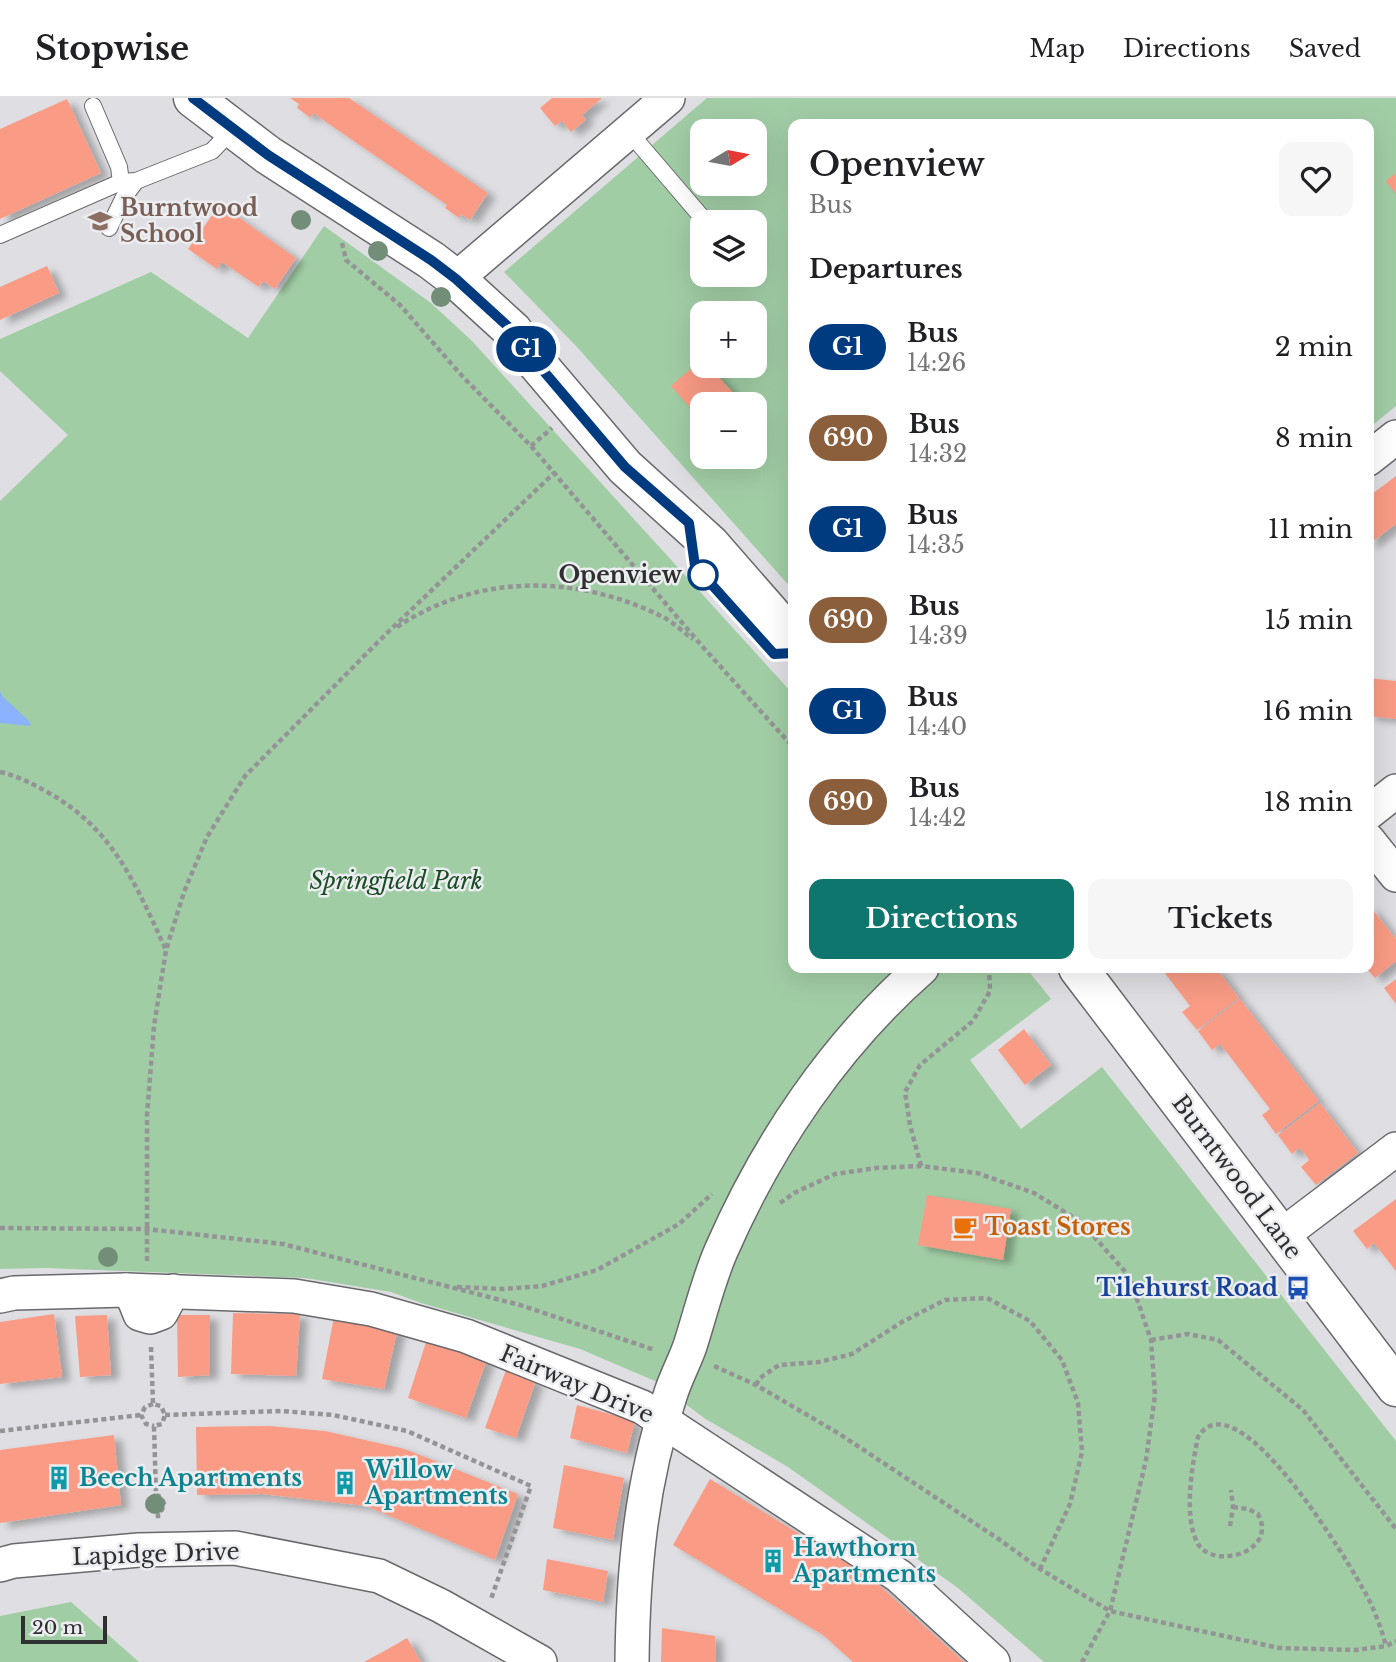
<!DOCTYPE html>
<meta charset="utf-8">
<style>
body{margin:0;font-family:"Libre Baskerville",serif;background:#f6f6f6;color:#202124;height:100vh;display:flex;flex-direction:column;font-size:26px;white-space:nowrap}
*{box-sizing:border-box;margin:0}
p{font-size:23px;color:#757577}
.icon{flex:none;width:38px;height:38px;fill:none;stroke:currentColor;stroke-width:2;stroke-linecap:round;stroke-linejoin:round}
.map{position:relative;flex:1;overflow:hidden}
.sheet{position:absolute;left:788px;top:21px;width:586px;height:854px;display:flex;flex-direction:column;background:#fff;border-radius:14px;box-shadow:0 7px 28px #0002}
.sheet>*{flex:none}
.badge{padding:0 14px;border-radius:23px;font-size:24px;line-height:46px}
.needle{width:46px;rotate:80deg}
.fabs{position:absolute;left:690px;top:21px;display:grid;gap:14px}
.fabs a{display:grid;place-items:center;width:77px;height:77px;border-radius:14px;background:#fff;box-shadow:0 7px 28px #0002;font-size:35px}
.scale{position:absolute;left:21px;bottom:18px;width:86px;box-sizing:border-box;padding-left:7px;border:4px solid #2f2f30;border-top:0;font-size:19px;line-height:24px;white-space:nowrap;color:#2f2f30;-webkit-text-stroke:5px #ecedf1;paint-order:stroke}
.map>.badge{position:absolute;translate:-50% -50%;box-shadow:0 0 0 4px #fff}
h2{padding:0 21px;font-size:26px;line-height:63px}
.round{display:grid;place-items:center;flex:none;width:74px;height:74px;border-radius:14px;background:#f6f6f6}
.headline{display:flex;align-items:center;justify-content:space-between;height:119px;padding:0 21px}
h1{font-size:33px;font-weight:600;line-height:52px}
.button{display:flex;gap:14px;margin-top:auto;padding:14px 21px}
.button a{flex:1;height:80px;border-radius:14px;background:#0f766e;color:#fff;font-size:28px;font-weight:600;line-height:80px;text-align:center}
.button a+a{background:#f6f6f6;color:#202124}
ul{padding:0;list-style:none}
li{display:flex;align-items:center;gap:21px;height:91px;padding:0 21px}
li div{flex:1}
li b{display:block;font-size:26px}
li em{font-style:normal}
li .badge{min-width:77px;font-weight:700;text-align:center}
header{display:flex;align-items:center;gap:42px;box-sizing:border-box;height:98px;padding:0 35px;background:#fff;border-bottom:2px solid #e0e0e0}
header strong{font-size:33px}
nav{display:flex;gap:38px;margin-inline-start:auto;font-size:24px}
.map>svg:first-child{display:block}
.green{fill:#a1cda5;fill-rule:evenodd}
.water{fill:#8ab2fe}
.building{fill:#f99b85;filter:url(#shadow)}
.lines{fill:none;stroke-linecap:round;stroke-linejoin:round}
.service-casing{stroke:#69696d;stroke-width:18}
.minor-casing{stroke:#69696d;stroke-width:36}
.secondary-casing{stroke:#69696d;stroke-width:41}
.path{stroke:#949497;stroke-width:4.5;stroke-dasharray:5 3.5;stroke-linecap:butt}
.service{stroke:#fff;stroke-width:16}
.minor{stroke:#fff;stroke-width:33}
.secondary{stroke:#fff;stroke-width:38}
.tree{fill:#728e79}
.line-casing{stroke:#fff;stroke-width:16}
.line{stroke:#003b80;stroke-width:10}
.stop-dot{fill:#fff;stroke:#003b80;stroke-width:3.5}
.labels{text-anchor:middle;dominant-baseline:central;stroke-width:5;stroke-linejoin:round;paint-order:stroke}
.education-label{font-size:23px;font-weight:bold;fill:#785e54;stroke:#ecedf1;text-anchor:start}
.stop-label{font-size:23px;font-weight:bold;fill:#2f2f30;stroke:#ecedf1;text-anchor:end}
.park-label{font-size:23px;font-style:italic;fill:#184c22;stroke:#ecedf1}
.street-label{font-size:23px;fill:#2f2f30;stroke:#ecedf1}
.food-label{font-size:23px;font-weight:bold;fill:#c56008;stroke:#ecedf1;text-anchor:start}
.transit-label{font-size:23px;font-weight:bold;fill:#164399;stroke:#ecedf1;text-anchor:end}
.culture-label{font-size:23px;font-weight:bold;fill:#0d838f;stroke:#ecedf1;text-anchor:start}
</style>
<header>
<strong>Stopwise</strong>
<nav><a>Map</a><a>Directions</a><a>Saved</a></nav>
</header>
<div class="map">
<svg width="1396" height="1564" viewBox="0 0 1396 1564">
<defs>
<filter id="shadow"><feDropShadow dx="8" dy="4.5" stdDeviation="3.5" flood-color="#0004"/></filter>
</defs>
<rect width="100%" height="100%" fill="#dfdfe3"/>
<g class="green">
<path d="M707,0H1396V308L1369,330L1368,26H793V492L577,249L504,174ZM702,33H754V86H702ZM702,124H754V177H702ZM702,215H754V268H702ZM702,306H754V359H702Z"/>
<polygon points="324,128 431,205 472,243 793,596 793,870 1026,870 1051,901 970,962 1021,1031 1102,969 1396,1343 1396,1564 1044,1564 958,1490 788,1369 704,1320 655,1283 580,1251 421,1205 391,1194 305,1180 45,1170 0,1171 0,403 68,337 0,273 0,241 151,174 248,240"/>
<polygon points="71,1504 139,1564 0,1564 0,1518"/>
</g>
<polygon class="water" points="0,593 2,598 29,623 31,628 0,625"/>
<g class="building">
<polygon points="290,0 349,0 488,95 470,122 461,116 459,120 445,110 447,107 313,15 311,20 297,10 299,6"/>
<polygon points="552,0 602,0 582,17 586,22 571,34 562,23 555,28 540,10"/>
<polygon points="67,1 101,75 0,121 0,31"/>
<polygon points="1396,75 1396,96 1386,83"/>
<polygon points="220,106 296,160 275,191 263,183 259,189 222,164 217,171 188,151"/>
<polygon points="47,168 59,195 0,222 0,189"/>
<polygon points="702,261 702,268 709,268 743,306 702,306 702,323 671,288"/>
<polygon points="1396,378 1396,426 1368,447 1368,399"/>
<polygon points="1368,580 1396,583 1396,621 1368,618"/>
<polygon points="1368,806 1396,841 1396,863 1375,880 1366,870 1368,870"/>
<polygon points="1161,870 1216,870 1239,900 1197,932 1182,914 1190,908"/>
<polygon points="1396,881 1396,906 1384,890"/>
<polygon points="1240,901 1319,1003 1276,1036 1262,1017 1270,1011 1225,952 1220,946 1212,952 1198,933"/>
<polygon points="1024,931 1051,967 1025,987 998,952"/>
<polygon points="1320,1005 1358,1055 1316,1087 1301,1069 1309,1062 1305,1056 1299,1050 1292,1056 1278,1037"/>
<polygon points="927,1097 1011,1111 1003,1162 918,1147"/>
<polygon points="1396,1101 1396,1173 1374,1145 1367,1151 1353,1133"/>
<polygon points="233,1215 300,1216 296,1278 231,1276"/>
<polygon points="54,1216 62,1279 0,1286 0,1224"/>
<polygon points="107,1217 111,1277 80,1279 75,1218"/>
<polygon points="177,1217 210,1217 210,1277 178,1279"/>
<polygon points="334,1219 398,1230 384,1291 322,1281"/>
<polygon points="427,1241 487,1261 466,1320 408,1300"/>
<polygon points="506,1272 536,1282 516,1340 485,1330"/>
<polygon points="577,1307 635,1323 627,1355 570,1340"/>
<polygon points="269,1328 325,1333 405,1351 518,1396 495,1462 366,1408 262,1396 197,1397 196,1329"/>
<polygon points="114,1337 121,1407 0,1425 0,1352"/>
<polygon points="564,1367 624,1380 613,1442 553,1430"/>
<polygon points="710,1381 871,1480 964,1564 853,1564 823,1537 673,1447"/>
<polygon points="547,1461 608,1473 603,1504 543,1492"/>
<polygon points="662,1530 715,1538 716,1564 661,1564"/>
<polygon points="407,1540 421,1564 364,1564 386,1552"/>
</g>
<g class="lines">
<g class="service-casing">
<g id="service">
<polyline points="93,8 119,69 121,84"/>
<polyline points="629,34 706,124"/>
<polyline points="109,130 124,99 136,83"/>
<polyline points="0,137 121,84 136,83 212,53 233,31"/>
</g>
</g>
<g class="minor-casing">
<g id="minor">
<polyline points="456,181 668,0"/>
<polyline points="1368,361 1396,339"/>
<polyline points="1368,715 1396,693"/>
<polyline points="1368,742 1396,777"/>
<polyline points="1281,1138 1396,1051"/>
<polyline points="126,1192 134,1201 140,1216 150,1219 161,1215 173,1193"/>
<polyline points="0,1198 14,1195 126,1192 294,1198 371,1211 466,1238 642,1309 899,1478 993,1564"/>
<polyline points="0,1467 14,1463 139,1452 235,1450 379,1478 441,1508 540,1564"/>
<path d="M632,1564C633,1473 641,1385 670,1298C675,1281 684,1265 690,1248C700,1217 708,1183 721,1153C767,1047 835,946 922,870"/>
</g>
</g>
<g class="secondary-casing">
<g id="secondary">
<polyline points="193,0 268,57 431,162 456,181 513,233 535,263 625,369 710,446 793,541"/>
<polyline points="1078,870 1396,1289"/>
</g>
</g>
<g class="path">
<polyline points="342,145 346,162 400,207 463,279 531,348 702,548 793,649"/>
<polyline points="531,348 552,330"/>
<path d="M397,529C478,475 577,476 663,519C673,524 683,534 693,541"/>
<path d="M0,674C18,678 33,686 49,695C114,732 136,787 166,852"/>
<polyline points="921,1068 910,1027 905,994 920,967 973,923 990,893 989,870"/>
<polyline points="780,1105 794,1095 835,1076 876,1070 921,1068 977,1075 1034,1095 1081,1124 1129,1178 1151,1242 1155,1297 1146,1362 1110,1513 1082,1564"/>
<polyline points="0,1130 147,1131 283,1146 520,1207 655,1252"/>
<polyline points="147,1163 147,1017 154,928 166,852 184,794 207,739 245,678 386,536 555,374"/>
<polyline points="457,1189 503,1191 542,1188 597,1172 679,1126 712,1096"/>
<polyline points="1151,1242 1188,1236 1218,1242 1303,1312 1396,1431"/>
<polyline points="151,1249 153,1306 161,1308 165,1317 162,1326 154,1328 156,1397 161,1399 164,1405 162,1412 158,1414 158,1423"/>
<polyline points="714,1268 756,1287 838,1335 1000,1442 1040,1471 1110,1513 1279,1550 1356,1552 1386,1548 1396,1543"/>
<polyline points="756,1287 760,1280 779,1267 819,1264 852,1256 902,1224 945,1202 987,1200 1030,1223 1062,1262 1078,1305 1082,1354 1070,1406 1040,1471"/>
<polyline points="153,1306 145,1309 141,1317 146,1326 154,1328"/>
<polyline points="165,1317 281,1313 333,1317 407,1333 531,1388 491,1501"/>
<polyline points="0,1333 141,1317"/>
<polyline points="156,1397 151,1400 150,1406 152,1412 158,1414"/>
<path d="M1233,1409L1248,1411L1258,1416C1260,1421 1263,1427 1262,1431C1261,1459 1211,1468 1198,1446C1183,1420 1192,1367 1198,1339C1237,1276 1351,1468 1367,1498C1375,1513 1381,1530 1386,1548"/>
<polyline points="1230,1428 1233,1409 1231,1392"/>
</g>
<use href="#service" class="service"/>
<use href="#minor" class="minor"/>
<use href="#secondary" class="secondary"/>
</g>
<g class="tree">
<circle cx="301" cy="122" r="10"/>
<circle cx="378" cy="153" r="10"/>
<circle cx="441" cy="199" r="10"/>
<circle cx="108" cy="1159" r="10"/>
<circle cx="155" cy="1406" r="10"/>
</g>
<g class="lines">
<g class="line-casing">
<polyline id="line" points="193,0 268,57 431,162 456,181 513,233 535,263 625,369 689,425 695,468 774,556 793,555"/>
</g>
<use href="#line" class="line"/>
</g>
<defs>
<g id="school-bare" transform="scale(1.89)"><path d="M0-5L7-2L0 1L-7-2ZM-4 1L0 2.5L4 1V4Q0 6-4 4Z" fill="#8d6e63" stroke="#ecedf1" stroke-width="2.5" paint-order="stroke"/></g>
<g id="cafe-bare" transform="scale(1.89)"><path d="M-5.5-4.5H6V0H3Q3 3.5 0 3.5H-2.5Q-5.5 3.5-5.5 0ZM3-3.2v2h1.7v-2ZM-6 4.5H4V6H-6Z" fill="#e8710a" stroke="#ecedf1" stroke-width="2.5" paint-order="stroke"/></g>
<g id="bus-bare" transform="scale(1.89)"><path d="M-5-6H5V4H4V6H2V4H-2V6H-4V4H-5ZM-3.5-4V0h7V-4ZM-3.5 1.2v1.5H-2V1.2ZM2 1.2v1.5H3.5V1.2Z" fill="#1a4fb4" stroke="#ecedf1" stroke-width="2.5" paint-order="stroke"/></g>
<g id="building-bare" transform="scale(1.89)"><path d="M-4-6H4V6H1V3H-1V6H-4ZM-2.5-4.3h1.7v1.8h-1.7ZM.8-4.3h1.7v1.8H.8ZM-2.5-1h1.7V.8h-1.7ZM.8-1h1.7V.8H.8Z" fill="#0f9aa8" stroke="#ecedf1" stroke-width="2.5" paint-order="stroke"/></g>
</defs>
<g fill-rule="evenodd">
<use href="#school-bare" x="100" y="123"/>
<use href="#cafe-bare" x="965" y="1129"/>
<use href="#bus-bare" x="1298" y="1190"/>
<use href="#building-bare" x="59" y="1380"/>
<use href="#building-bare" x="345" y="1385"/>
<use href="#building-bare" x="773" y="1463"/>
</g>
<circle class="stop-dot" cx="703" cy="477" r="14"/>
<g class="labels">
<g class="education-label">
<text x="120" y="110">Burntwood<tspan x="120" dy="26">School</tspan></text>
</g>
<g class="stop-label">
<text x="682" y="477">Openview</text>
</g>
<g class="park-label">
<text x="396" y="783">Springfield Park</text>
</g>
<g class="street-label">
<text transform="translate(1237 1079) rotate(53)">Burntwood Lane</text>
<text transform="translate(577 1286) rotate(23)">Fairway Drive</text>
<text transform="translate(156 1456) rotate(-2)">Lapidge Drive</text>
</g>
<g class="food-label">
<text x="985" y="1129">Toast Stores</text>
</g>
<g class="transit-label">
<text x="1278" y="1190">Tilehurst Road</text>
</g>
<g class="culture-label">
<text x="365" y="1372">Willow<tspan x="365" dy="26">Apartments</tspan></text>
<text x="79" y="1380">Beech Apartments</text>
<text x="793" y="1450">Hawthorn<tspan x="793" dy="26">Apartments</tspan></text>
</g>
</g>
</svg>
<div class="fabs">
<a><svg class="needle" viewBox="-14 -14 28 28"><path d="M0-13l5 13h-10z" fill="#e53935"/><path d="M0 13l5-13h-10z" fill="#757577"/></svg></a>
<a><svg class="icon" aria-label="layers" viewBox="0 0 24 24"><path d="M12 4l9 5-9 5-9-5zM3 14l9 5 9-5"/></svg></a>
<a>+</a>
<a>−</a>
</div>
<div class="scale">20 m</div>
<b class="badge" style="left:526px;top:251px;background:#003b80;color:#fff">G1</b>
<section class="sheet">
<div class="headline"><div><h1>Openview</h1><p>Bus</p></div><a class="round"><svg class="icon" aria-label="heart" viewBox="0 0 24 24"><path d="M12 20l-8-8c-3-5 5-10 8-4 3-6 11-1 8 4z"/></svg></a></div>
<h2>Departures</h2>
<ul>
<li><span class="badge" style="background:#003b80;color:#fff">G1</span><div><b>Bus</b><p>14:26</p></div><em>2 min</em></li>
<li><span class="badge" style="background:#8b5e3c;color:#fff">690</span><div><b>Bus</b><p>14:32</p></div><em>8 min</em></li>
<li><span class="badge" style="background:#003b80;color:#fff">G1</span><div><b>Bus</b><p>14:35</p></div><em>11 min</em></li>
<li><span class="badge" style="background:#8b5e3c;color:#fff">690</span><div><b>Bus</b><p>14:39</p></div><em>15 min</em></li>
<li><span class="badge" style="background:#003b80;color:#fff">G1</span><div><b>Bus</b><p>14:40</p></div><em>16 min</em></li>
<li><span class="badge" style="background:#8b5e3c;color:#fff">690</span><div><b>Bus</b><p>14:42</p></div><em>18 min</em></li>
</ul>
<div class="button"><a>Directions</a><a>Tickets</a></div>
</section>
</div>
